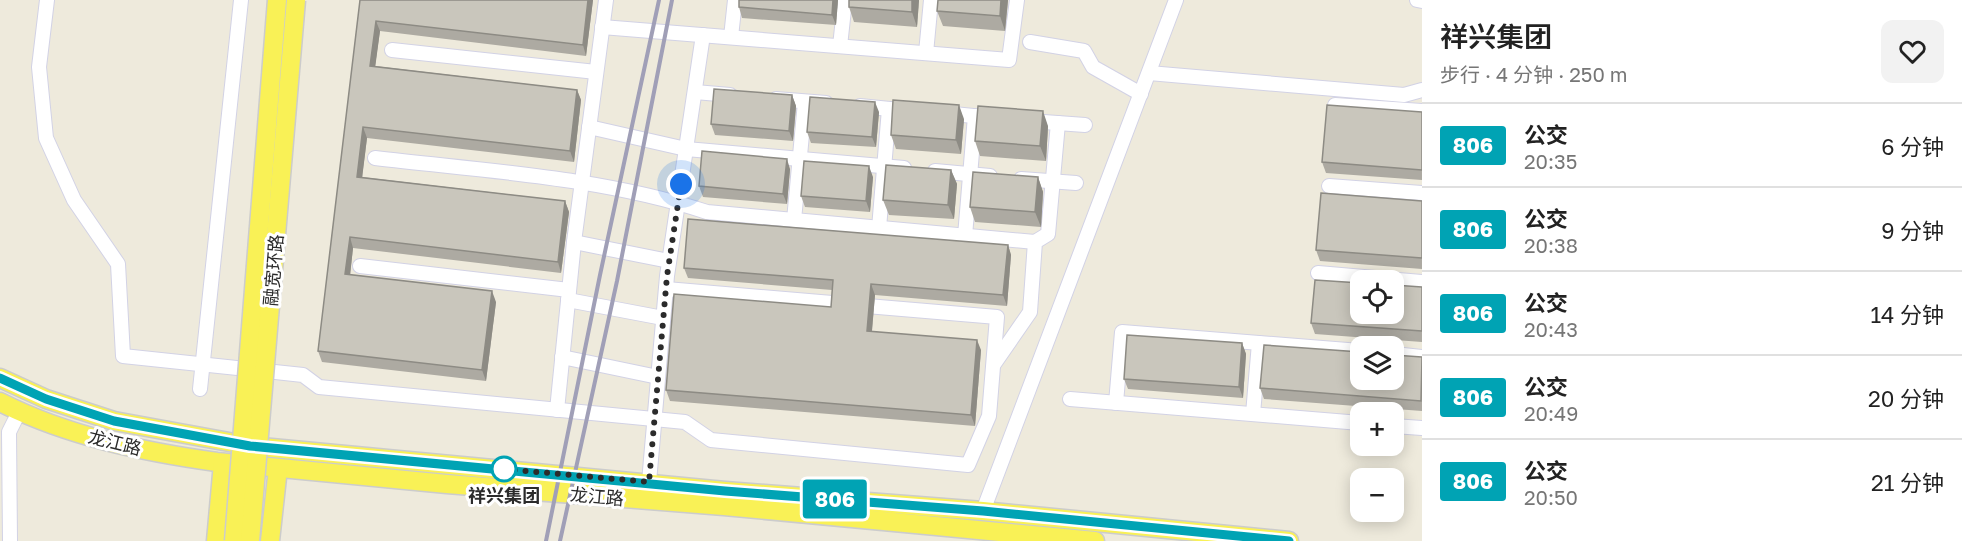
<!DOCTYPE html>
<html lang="zh">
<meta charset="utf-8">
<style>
body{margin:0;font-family:"Golos Text","Noto Sans SC",sans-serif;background:#f2f2f2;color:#222;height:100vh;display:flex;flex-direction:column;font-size:22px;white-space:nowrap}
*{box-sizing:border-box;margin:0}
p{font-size:20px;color:#767676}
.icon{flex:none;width:33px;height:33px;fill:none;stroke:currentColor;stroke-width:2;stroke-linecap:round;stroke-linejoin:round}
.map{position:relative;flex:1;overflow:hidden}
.side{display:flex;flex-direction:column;background:#fff;width:540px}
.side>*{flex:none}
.badge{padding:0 12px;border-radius:4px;font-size:21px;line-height:39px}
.tools{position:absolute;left:1350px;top:270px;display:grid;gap:12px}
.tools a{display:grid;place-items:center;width:54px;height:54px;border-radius:12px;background:#fff;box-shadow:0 3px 15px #0003;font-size:30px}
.you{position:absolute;width:30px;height:30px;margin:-15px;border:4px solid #fff;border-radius:50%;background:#1a73e8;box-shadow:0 0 0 9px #1a73e833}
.map>.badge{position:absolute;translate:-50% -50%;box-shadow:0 0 0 3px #fff}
.round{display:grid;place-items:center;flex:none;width:63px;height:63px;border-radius:12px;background:#f2f2f2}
.overview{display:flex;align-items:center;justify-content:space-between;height:102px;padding:0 18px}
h1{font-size:28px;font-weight:600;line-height:45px}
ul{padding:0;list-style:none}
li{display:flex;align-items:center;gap:18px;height:84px;padding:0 18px;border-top:2px solid #e0e0e0}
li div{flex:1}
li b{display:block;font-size:22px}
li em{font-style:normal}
li .badge{min-width:66px;font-weight:700;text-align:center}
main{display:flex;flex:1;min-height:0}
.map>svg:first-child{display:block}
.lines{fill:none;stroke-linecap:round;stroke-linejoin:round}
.minor-casing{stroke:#d2d2e5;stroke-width:16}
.major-casing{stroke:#ccc;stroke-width:21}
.minor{stroke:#fff;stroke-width:14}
.major{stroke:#f9f156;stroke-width:18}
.rail{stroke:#a09fb7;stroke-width:4}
.major-bridge-casing{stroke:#ccc;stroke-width:21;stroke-linecap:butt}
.major-bridge{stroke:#f9f156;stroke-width:18}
.wall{fill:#adaaa2}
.shaded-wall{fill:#8d8b84}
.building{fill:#c9c6bc;stroke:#8d8b84;stroke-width:1.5}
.line-casing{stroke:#fff;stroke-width:14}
.line{stroke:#00a3b4;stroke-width:9}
.walk{stroke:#2b2b2b;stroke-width:6;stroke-dasharray:0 10.8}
.stop-dot{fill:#fff;stroke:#00a3b4;stroke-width:3}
.labels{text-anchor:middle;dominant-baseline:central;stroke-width:6;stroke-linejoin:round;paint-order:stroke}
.street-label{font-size:18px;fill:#2b2b2b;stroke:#fff}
.stop-label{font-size:18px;font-weight:bold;fill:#2b2b2b;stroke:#fff}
</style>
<main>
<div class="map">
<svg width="1422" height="541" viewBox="0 0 1422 541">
<rect width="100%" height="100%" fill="#eeeadc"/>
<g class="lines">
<g class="minor-casing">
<g id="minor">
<polyline points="47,0 39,67 46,138 74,200 118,264 123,356 303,375 319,387 685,422 711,440 968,465 989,416 997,317 666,289"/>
<polyline points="1417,0 1422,1"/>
<polyline points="602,27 1009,60 1017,0"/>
<polyline points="731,37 735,0"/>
<polyline points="1030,42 1084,51 1093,67 1141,94"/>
<polyline points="840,46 845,0"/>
<polyline points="392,50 596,72"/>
<polyline points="926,53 931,0"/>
<polyline points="1149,73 1404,95 1422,90"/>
<polyline points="695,92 730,95"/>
<polyline points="776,99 826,103"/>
<polyline points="1335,105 1422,111"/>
<polyline points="860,106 910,111"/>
<polyline points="944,113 993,118"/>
<polyline points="1030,121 1085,125"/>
<polyline points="589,127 686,149 904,168"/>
<path d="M375,158C484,171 602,177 707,212L1035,242"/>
<polyline points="935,171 990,176"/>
<polyline points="1021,179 1076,183"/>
<polyline points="1329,186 1422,193"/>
<polyline points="794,220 805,102"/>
<polyline points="879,228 889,109"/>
<polyline points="965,236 975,116"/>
<polyline points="574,242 669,261"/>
<polyline points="360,266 569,290"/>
<polyline points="1318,273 1422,282"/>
<polyline points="568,300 663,318"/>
<polyline points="1394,354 1422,357"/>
<polyline points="562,357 658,377"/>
<polyline points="994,364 1030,312 1035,242 1048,234 1058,123"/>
<polyline points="200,389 241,0"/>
<polyline points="1070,399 1360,423"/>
<polyline points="1116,403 1122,332 1360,351"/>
<polyline points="557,410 574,242 606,0"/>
<polyline points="1253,414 1259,343"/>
<polyline points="1394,426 1422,428"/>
<polyline points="649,482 667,276 703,35"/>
<polyline points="983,511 1176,0"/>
<polyline points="10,541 9,432 19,412"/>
</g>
</g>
<g class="major-casing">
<g id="major">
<polyline points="0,378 46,399 114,421 251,446 725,491 983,511 1289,541"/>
<path d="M0,402C67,436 144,452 217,462L447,484L724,506L1095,541"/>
<polyline points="216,541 223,463"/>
<polyline points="270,541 278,468"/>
</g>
</g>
<use href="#minor" class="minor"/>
<use href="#major" class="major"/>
<g class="rail">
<polyline points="546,541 600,275 659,0"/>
<polyline points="560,541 617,281 672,0"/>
</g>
<g class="major-bridge-casing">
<g id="major-bridge">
<polyline points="234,541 277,0"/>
<polyline points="250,541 296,0"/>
</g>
</g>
<use href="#major-bridge" class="major-bridge"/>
</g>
<g class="wall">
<polygon points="360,0 593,0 586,56 380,31 375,66 577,90 581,100 574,162 367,138 362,177 565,201 569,212 561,273 353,248 350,275 496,302 486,381 322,362 318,351"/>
<polygon points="838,0 836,25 742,18 739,7"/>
<polygon points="849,0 919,0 917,27 854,22 849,7"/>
<polygon points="1008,0 1005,31 943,26 937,11"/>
<polygon points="792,95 796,106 793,141 715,135 711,124"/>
<polygon points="879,112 876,147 811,143 807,132"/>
<polygon points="1422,112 1422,180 1326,173 1322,162"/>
<polygon points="964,119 961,154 896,149 891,135"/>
<polygon points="1048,126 1046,161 980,156 975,141"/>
<polygon points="790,169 787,204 703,197 699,186"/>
<polygon points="951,170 957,184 954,219 889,215 883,200"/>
<polygon points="873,177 870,212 805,207 801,196"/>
<polygon points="1038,177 1043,192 1041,227 975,222 970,207"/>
<polygon points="1422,201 1422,269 1320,261 1316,250"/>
<polygon points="1008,245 1011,255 1007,306 875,295 872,331 981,350 975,426 670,401 666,390 831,307 832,290 688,278 684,268"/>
<polygon points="1422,287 1422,342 1315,334 1311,323"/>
<polygon points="1242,343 1246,354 1243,398 1128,389 1124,379"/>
<polygon points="1422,357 1422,411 1264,399 1260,388"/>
</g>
<g class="shaded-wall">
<polygon points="588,0 593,0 586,56 583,45"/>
<polygon points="833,0 838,0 836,25 832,15"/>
<polygon points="912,0 919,0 917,27 912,12"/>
<polygon points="1001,0 1008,0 1005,31 1000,16"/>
<polygon points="376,21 380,31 374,76 370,66"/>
<polygon points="577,90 581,100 574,162 570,151"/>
<polygon points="792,95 796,106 793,141 789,131"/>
<polygon points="875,102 879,112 876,147 872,137"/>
<polygon points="959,105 964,119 961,154 956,140"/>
<polygon points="1043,111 1048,126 1046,161 1040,146"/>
<polygon points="363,127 367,138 361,187 357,177"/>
<polygon points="787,159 790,169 787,204 783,194"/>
<polygon points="869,166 873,177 870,212 866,201"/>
<polygon points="951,170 957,184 954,219 948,205"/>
<polygon points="1038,177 1043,192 1041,227 1035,212"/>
<polygon points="565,201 569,212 561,273 558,262"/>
<polygon points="350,237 353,248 349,285 345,274"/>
<polygon points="1008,245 1011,255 1007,306 1003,295"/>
<polygon points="871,284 875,295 871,341 867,331"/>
<polygon points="492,291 496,302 486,381 482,370"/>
<polygon points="977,340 981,350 975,426 971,415"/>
<polygon points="1242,343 1246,354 1243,398 1239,387"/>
</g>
<g class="building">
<polygon points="360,0 588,0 583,45 376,21 370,66 577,90 570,151 363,127 357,177 565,201 558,262 350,237 345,274 492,291 482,370 318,351"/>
<polygon points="739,0 833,0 832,15 739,7"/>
<polygon points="849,0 912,0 912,12 849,7"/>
<polygon points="938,0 1001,0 1000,16 937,11"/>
<polygon points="714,89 792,95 789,131 711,124"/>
<polygon points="810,97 875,102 872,137 807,132"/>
<polygon points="893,100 959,105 956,140 891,135"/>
<polygon points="1327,105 1422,112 1422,170 1322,162"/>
<polygon points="978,106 1043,111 1040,146 975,141"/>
<polygon points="702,151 787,159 783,194 699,186"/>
<polygon points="804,161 869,166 866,201 801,196"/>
<polygon points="886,165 951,170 948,205 883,200"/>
<polygon points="973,172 1038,177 1035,212 970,207"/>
<polygon points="1321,193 1422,201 1422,258 1316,250"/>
<polygon points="688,219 1008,245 1003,295 871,284 867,331 977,340 971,415 666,390 674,294 831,307 833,280 684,268"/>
<polygon points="1315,280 1360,283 1360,314 1394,314 1394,285 1422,287 1422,331 1311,323"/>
<polygon points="1127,335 1242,343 1239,387 1124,379"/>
<polygon points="1264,345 1360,352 1360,380 1394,380 1394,355 1422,357 1421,401 1260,388"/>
</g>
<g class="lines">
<g class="line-casing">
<polyline id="line" points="0,378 46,399 114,421 250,446 725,491 983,511 1289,541"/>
</g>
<use href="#line" class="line"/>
<polyline class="walk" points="504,469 649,482 667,276 681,184"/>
</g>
<circle class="stop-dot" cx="504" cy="469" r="12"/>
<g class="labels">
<g class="street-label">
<text transform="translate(273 270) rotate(-85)">融宽环路</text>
<text transform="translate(115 442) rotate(14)">龙江路</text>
<text transform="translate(597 496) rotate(5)">龙江路</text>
</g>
<g class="stop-label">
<text x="504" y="495">祥兴集团</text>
</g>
</g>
</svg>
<div class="tools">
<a><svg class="icon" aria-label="locate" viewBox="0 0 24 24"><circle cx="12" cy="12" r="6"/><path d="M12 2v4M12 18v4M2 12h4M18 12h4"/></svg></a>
<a><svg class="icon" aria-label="layers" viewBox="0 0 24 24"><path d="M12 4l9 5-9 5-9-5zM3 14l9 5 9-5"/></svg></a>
<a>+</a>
<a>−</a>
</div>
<div class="you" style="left:681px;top:184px"></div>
<b class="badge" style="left:835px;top:499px;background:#00a3b4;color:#fff">806</b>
</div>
<section class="side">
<div class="overview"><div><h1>祥兴集团</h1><p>步行 · 4 分钟 · 250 m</p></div><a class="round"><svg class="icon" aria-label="heart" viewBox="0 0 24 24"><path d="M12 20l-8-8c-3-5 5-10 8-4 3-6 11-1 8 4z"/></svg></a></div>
<ul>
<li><span class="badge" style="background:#00a3b4;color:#fff">806</span><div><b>公交</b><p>20:35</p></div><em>6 分钟</em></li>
<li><span class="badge" style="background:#00a3b4;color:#fff">806</span><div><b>公交</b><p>20:38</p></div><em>9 分钟</em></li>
<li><span class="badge" style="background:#00a3b4;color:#fff">806</span><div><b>公交</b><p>20:43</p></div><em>14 分钟</em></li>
<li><span class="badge" style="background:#00a3b4;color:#fff">806</span><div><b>公交</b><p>20:49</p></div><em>20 分钟</em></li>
<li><span class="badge" style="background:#00a3b4;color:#fff">806</span><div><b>公交</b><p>20:50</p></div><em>21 分钟</em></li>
</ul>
</section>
</main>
